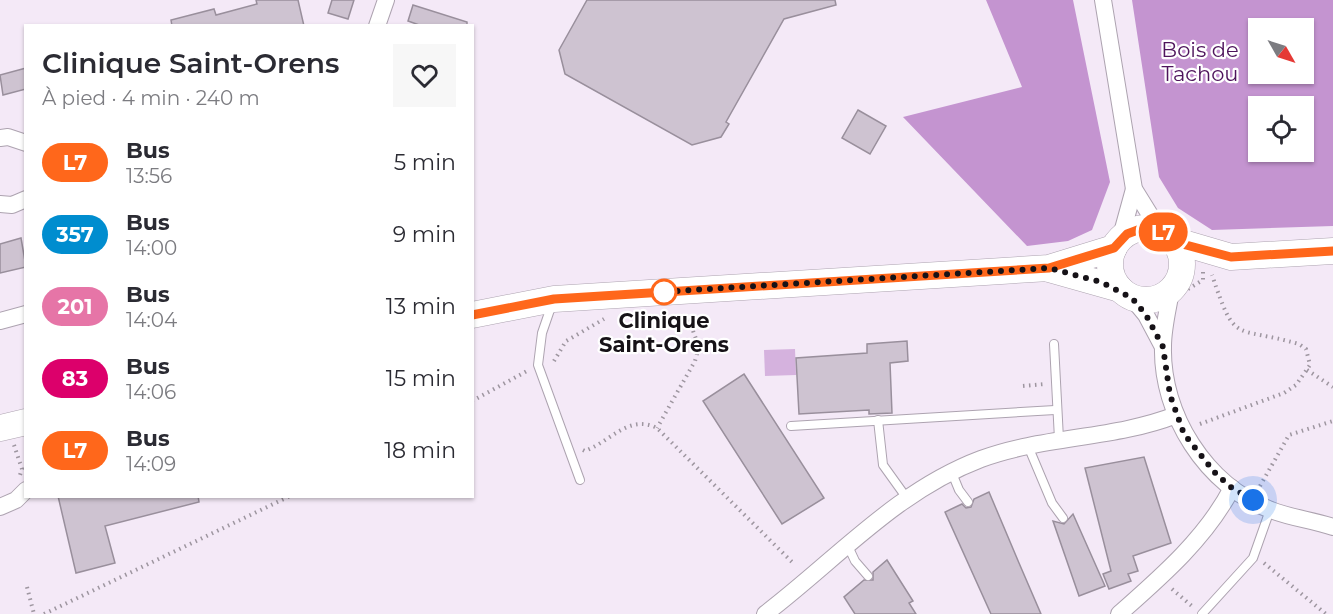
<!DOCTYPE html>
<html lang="fr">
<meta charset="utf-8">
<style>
body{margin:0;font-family:Montserrat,sans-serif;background:#f7f7f7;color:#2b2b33;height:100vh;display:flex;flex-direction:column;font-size:22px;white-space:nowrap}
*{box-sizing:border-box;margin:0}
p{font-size:20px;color:#7c7c81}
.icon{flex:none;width:33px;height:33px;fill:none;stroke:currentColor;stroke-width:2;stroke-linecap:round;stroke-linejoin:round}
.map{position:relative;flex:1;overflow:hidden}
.sheet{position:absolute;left:24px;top:24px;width:450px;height:474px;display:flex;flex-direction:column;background:#fff;border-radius:0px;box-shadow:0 2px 4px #0004}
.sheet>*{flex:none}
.badge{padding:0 12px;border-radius:20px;font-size:21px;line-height:39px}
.needle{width:39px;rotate:129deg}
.fabs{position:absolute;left:1248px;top:18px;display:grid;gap:12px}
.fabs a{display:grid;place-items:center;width:66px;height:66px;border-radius:0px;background:#fff;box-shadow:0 2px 4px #0004;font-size:30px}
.you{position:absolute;width:30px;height:30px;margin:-15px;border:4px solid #fff;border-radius:50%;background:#1a73e8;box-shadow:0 0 0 9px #1a73e833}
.map>.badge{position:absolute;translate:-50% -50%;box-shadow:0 0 0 3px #fff}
.round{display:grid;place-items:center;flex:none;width:63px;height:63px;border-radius:0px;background:#f7f7f7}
.headline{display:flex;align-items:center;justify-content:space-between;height:102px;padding:0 18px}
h1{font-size:28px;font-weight:600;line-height:45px}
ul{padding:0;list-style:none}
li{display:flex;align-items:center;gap:18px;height:72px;padding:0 18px}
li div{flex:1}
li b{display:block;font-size:22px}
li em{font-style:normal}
li .badge{min-width:66px;font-weight:700;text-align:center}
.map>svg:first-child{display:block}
.green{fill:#d5b2de}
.forest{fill:#c494d0;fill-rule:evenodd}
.building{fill:#cec3d1;stroke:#998f9c;stroke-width:1.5}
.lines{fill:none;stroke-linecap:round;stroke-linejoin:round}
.lane-casing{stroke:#ada3b0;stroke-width:10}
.street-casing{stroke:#ada3b0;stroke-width:18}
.primary-casing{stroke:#ada3b0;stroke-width:27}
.path{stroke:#9e96a0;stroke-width:4;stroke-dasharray:1.5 4.5;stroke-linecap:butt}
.lane{stroke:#fff;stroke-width:8}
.street{stroke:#fff;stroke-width:16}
.primary{stroke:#fff;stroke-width:26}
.line-casing{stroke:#fff;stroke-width:14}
.line{stroke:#ff671b;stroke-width:9}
.walk{stroke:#161217;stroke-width:6;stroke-dasharray:0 10.8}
.stop-dot{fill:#fff;stroke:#ff671b;stroke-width:3}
.labels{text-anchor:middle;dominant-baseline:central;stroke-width:4.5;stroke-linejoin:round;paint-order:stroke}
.park-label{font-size:21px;fill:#4e145c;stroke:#fff}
.stop-label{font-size:21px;font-weight:bold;fill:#161217;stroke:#fff}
</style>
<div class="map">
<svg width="1333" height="614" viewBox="0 0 1333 614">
<rect width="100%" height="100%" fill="#f4e9f7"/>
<polygon class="green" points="795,349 796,375 765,376 764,350"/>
<g class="forest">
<polygon points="986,0 1073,0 1110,182 1092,230 1068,241 1027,246 903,117 1022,87"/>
<path d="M1132,0H1333V226L1212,230L1178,208L1159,177ZM1258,28H1304V74H1258ZM1258,106H1304V152H1258Z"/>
</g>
<g class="building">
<polygon points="256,0 298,0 304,26 172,26 171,20 214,9 216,15 257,4"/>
<polygon points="332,0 354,0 348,19 328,13"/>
<polygon points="587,0 835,0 836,5 784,19 726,122 729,124 721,137 692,145 565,74 559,50"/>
<polygon points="413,5 467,22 467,26 422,26 408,21"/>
<polygon points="26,68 26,89 3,95 0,75"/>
<polygon points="858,110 886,126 870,154 842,138"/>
<polygon points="21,238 26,267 0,273 0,244"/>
<polygon points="907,341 908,361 890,363 892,413 869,414 869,410 799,414 796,358 867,353 867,344"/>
<polygon points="744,374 824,498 782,524 703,401"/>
<polygon points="1144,457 1171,543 1133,556 1138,571 1128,574 1131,581 1109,589 1103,574 1111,571 1085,468"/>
<polygon points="989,492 1019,563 1041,614 991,614 945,512 962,504 966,508 971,507 974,499"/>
<polygon points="58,496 198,496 199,502 105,526 115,563 76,573"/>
<polygon points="1073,514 1105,586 1079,596 1053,521 1064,524"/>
<polygon points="887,560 913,601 909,603 916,614 855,614 844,597 864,580 873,580 873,572"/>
</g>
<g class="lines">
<g class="lane-casing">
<g id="lane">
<polyline points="552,304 542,333 538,365 580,480"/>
<polyline points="1054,344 1059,439"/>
<polyline points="878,420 883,465 906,497"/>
<polyline points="791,426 1055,410"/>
<polyline points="1028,446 1052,503 1063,518"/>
<polyline points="952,473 959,490 968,502"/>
<polyline points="848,546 855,561 868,576"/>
<polyline points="1202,614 1253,558 1270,510"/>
</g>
</g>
<g class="street-casing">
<g id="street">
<polyline points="1103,0 1134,189 1160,231"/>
<polyline points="377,26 386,0"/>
<polyline points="0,138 8,137 26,143"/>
<polyline points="0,204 12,205 26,199"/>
<polyline points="1120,240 1134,189"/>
<path d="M1171,291C1168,309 1163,328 1163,346C1161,414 1206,486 1271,510C1291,518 1313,520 1333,527"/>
<polyline points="1132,298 1146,315 1163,347"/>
<polyline points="0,321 26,314"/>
<polyline points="0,507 16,500 26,490"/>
<path d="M765,614C836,560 896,491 981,459C1043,436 1115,439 1176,415"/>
<path d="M1119,614C1161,577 1206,538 1232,488"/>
</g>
</g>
<g class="primary-casing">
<g id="primary">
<circle cx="1146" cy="264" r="36"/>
<polyline points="1173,240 1231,257 1333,251"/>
<polyline points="1049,269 1120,289"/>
<polyline points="472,315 554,299 1049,268 1114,248"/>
<polyline points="0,428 26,422"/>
</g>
</g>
<g class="path">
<polyline points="1188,289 1203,280 1203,272"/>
<polyline points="635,318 676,317 689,320 699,347 695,361 657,428"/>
<polyline points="554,361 566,341 604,319"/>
<polyline points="1307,370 1333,387"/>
<polyline points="1023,386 1045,384"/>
<polyline points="472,401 527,371"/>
<path d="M1200,424L1284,393L1296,385L1310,365L1306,349L1299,344C1233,325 1236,346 1212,275"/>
<polyline points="14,445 22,469 20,475"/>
<path d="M583,450L585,451C611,441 629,414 657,428L794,564"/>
<polyline points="1260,486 1289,435 1333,421"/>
<polyline points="1264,563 1326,614"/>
<polyline points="27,587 34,614"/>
<polyline points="1172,589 1193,607"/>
<polyline points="44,614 290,496"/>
</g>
<use href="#lane" class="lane"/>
<use href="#street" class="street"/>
<use href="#primary" class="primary"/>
</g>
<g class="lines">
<g class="line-casing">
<polyline id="line" points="472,315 554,299 1049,268 1114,248 1127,234 1143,228 1160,231 1186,245 1231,257 1333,251"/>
</g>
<use href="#line" class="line"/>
<polyline class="walk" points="664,292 660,292 1049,268 1101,282 1132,298 1146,315 1163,347 1170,395 1184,434 1216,474 1232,488 1253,500"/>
</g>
<circle class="stop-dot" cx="664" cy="292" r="12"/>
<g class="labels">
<g class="park-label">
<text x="1200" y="49">Bois de<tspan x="1200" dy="24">Tachou</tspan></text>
</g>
<g class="stop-label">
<text x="664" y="320">Clinique<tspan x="664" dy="24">Saint-Orens</tspan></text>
</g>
</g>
</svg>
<div class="fabs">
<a><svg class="needle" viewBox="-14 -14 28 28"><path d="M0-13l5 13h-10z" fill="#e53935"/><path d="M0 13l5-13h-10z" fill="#7c7c81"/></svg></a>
<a><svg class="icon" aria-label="locate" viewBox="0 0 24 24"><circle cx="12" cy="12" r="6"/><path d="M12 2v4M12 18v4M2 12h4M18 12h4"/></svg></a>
</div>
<div class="you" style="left:1253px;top:500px"></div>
<b class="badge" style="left:1163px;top:232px;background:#ff671b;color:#fff">L7</b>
<section class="sheet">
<div class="headline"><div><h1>Clinique Saint-Orens</h1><p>À pied · 4 min · 240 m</p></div><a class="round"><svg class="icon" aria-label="heart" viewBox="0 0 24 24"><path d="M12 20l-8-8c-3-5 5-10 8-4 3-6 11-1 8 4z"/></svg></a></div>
<ul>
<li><span class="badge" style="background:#ff671b;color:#fff">L7</span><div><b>Bus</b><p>13:56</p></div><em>5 min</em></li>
<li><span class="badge" style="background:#008dcf;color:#fff">357</span><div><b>Bus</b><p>14:00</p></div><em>9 min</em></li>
<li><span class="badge" style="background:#e675a7;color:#fff">201</span><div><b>Bus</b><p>14:04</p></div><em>13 min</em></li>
<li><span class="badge" style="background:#dc006b;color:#fff">83</span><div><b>Bus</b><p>14:06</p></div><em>15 min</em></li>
<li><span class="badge" style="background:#ff671b;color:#fff">L7</span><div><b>Bus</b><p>14:09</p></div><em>18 min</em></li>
</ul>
</section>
</div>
